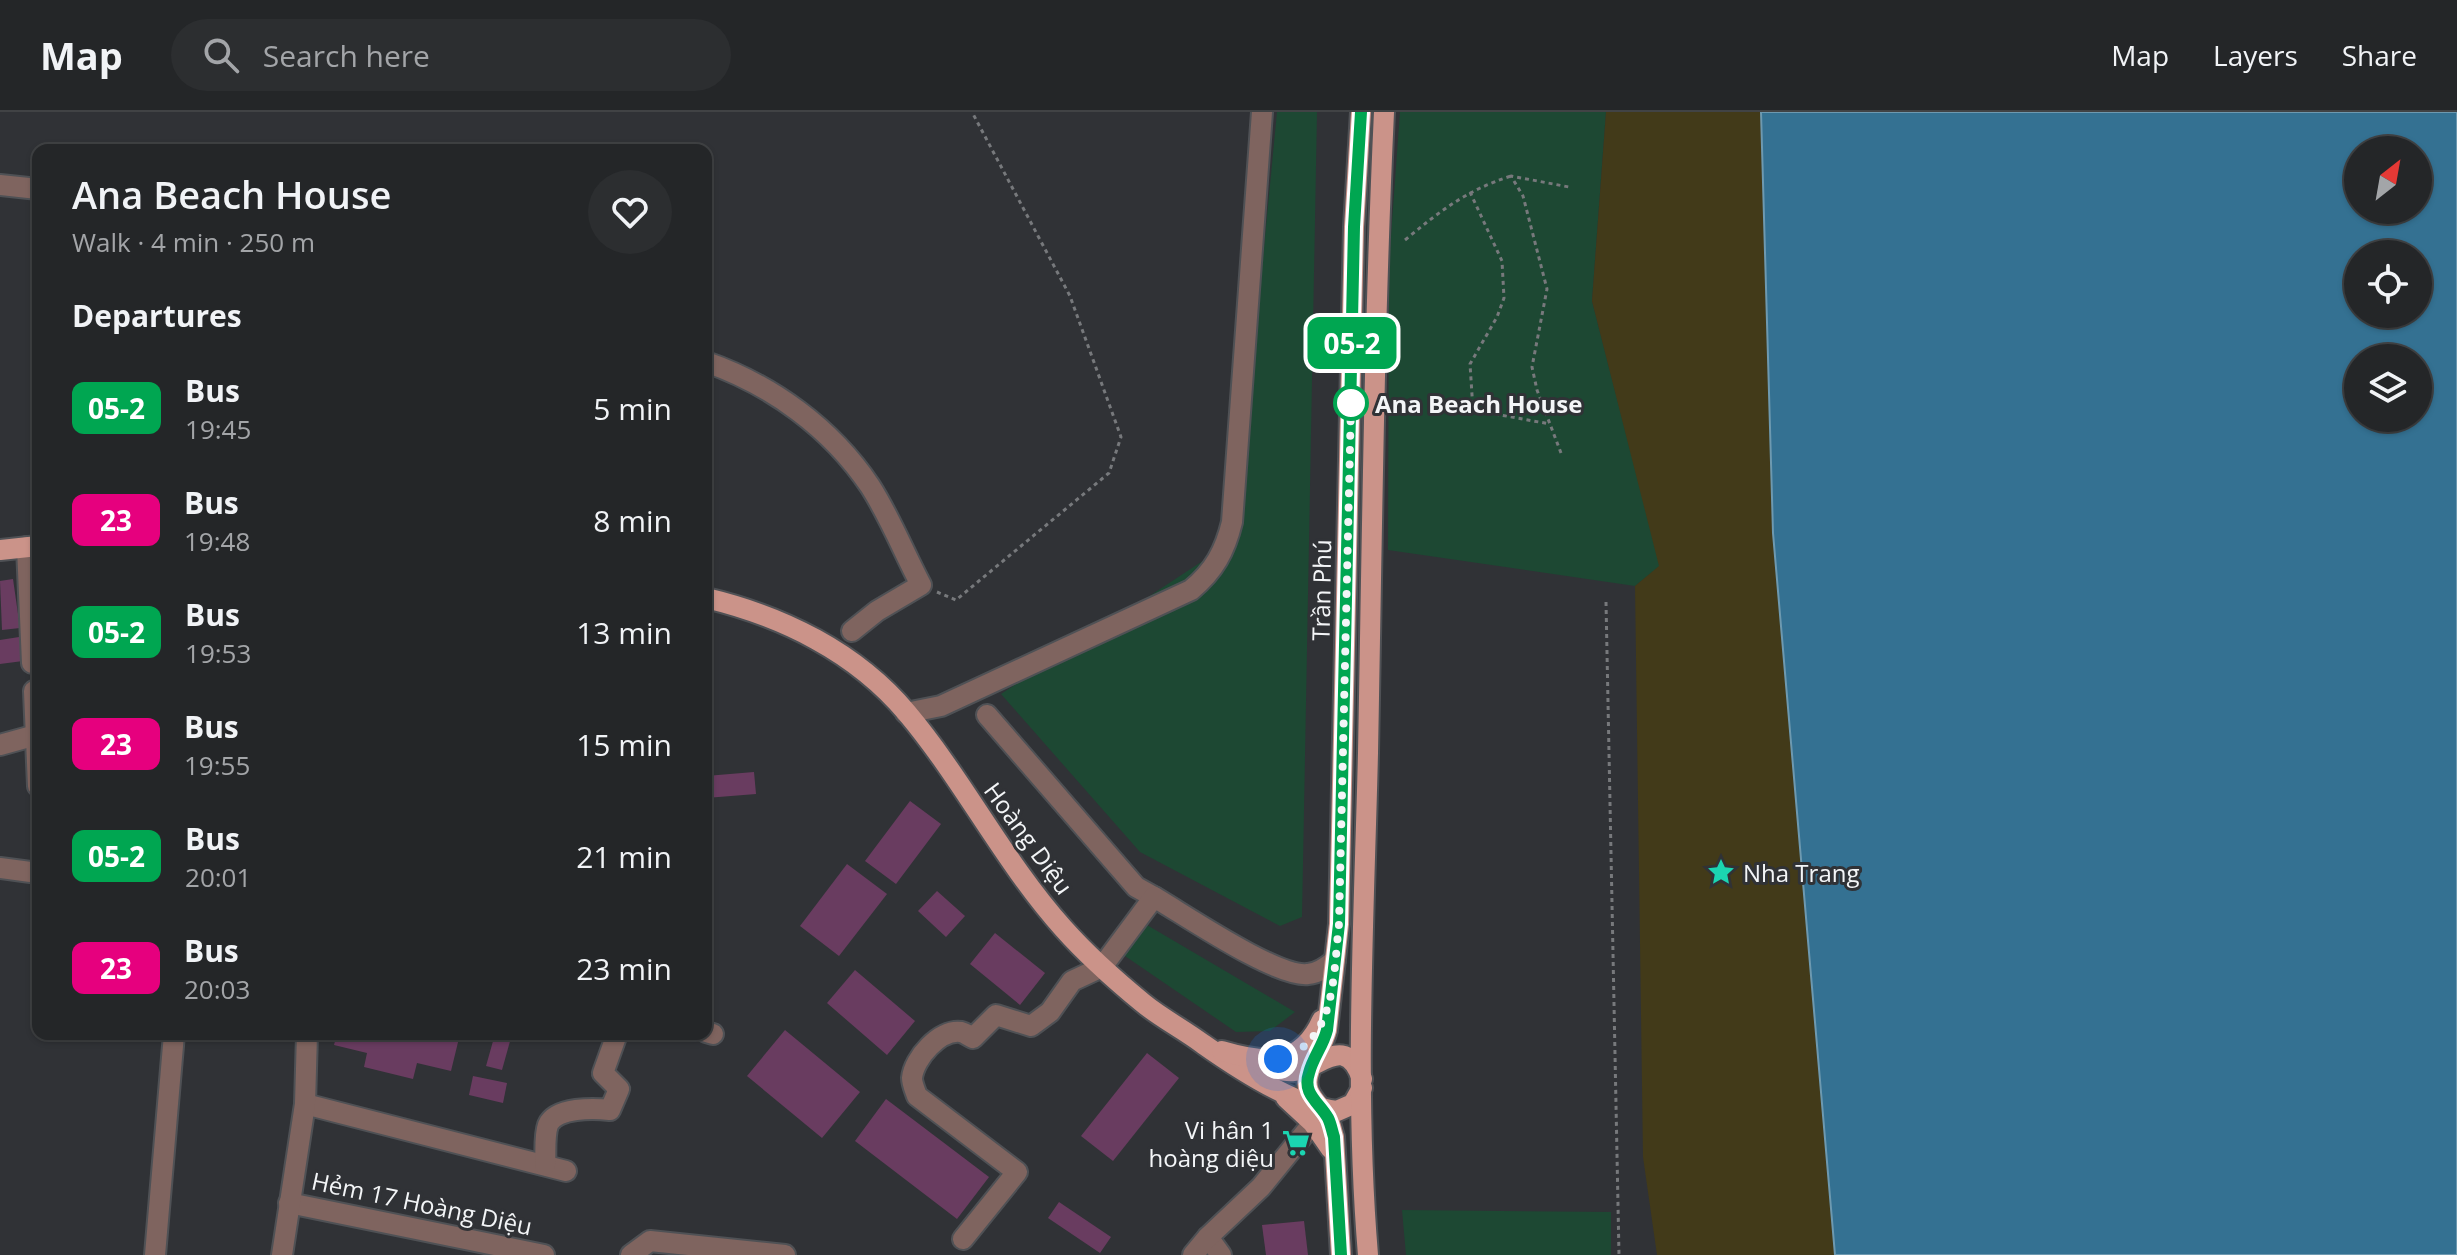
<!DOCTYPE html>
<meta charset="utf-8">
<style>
body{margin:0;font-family:"Open Sans",sans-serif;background:#2c2e30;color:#f1f3f6;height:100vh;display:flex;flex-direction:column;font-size:30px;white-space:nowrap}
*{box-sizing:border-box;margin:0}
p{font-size:26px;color:#a3a5a8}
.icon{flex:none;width:44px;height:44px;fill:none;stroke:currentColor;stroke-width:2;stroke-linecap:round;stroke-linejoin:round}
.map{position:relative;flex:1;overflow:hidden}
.sheet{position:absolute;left:32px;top:32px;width:680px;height:896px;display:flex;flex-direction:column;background:#242628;border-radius:16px;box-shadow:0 2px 6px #0004,0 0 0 2px #414345}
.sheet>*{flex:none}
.badge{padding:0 16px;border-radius:12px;font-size:28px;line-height:52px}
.needle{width:52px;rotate:31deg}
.controls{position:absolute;left:2344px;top:24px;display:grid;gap:16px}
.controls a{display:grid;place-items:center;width:88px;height:88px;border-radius:50%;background:#242628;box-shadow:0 2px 6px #0004,0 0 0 2px #414345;font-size:40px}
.you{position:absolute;width:40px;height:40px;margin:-20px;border:6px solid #fff;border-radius:50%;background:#1a73e8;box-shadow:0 0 0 12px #1a73e833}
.map>.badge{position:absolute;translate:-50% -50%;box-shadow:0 0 0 4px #fff}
h2{padding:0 40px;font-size:30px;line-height:72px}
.round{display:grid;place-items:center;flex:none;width:84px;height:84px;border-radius:42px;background:#2c2e30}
.overview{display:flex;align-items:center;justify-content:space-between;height:136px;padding:0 40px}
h1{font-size:38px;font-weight:600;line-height:60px}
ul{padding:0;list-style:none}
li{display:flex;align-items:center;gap:24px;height:112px;padding:0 40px}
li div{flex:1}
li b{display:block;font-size:30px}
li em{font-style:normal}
li .badge{min-width:88px;font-weight:700;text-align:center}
header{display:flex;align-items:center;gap:48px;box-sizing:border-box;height:112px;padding:0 40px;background:#242628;border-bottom:2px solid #414345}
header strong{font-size:38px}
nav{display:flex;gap:44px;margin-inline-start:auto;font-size:28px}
.search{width:560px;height:72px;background:#2c2e30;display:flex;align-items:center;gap:20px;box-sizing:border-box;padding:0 28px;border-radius:44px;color:#a3a5a8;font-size:30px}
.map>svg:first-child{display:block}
.green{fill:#1d4833}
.sand{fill:#423a19}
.water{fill:#347192;stroke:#6d99b0;stroke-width:2;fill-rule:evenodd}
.building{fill:#693c60}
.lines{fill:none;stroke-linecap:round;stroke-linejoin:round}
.minor-casing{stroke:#4f5155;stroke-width:24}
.major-casing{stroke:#4f5155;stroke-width:24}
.path{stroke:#77797c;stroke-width:3;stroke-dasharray:4 4;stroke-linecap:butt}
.minor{stroke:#7f645f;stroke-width:20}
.major{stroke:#cb9389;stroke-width:20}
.line-casing{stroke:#fff;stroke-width:18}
.line{stroke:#00a651;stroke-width:12}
.walk{stroke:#f3f5f7;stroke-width:8;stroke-dasharray:0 14.4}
.stop-dot{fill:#fff;stroke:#00a651;stroke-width:4}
.labels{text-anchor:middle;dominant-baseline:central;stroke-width:6;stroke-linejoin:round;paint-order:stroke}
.stop-label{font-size:24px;font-weight:bold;fill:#f3f5f7;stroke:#303236;text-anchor:start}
.street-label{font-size:24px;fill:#f3f5f7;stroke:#303236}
.poi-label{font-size:24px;fill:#f3f5f7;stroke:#303236;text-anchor:start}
</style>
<header>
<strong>Map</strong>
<div class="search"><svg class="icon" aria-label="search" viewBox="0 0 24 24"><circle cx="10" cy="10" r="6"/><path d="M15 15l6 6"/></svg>Search here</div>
<nav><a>Map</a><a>Layers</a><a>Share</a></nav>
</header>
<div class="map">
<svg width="2457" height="1143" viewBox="0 0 2457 1143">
<rect width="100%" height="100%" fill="#303236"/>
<g class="green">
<polygon points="1277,0 1317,0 1302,805 1280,814 1140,740 1001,582 1236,427"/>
<polygon points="1400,0 1606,0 1592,189 1660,454 1635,474 1388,438 1389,151"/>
<polygon points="1147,813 1295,900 1270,919 1236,920 1122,842"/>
<polygon points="1402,1098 1611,1100 1611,1143 1406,1143"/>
</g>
<polygon class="sand" points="1606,0 1761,0 1835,1143 1657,1143 1643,1045 1635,474 1659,454 1592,189"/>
<path class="water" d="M1761,0H2457V1143H1835L1773,421ZM2358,38H2418V98H2358ZM2358,142H2418V202H2358ZM2358,246H2418V306H2358Z"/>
<g class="building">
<polygon points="13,467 20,516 2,518 0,469"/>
<polygon points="19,525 23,549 0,552 0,528"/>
<polygon points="754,660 756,682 706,686 706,664"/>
<polygon points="910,689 941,712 896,772 865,749"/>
<polygon points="847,752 887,782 839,844 800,814"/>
<polygon points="937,779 965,804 946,825 918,799"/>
<polygon points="995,821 1045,861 1020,893 970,852"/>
<polygon points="855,858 915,909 887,943 827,891"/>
<polygon points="785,918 860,980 822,1026 747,964"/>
<polygon points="337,922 460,922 451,959 417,951 413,967 364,955 367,941 334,933"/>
<polygon points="495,922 512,922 502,958 486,954"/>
<polygon points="1147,941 1179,966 1113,1049 1081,1024"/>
<polygon points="473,964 507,971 503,991 469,983"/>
<polygon points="886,987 989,1065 957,1107 855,1029"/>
<polygon points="1059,1090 1111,1125 1100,1141 1048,1106"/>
<polygon points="1304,1109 1308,1143 1266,1143 1262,1113"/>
</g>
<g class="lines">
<g class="minor-casing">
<g id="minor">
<polyline points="0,73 38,77"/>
<path d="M706,250C772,273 831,316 870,374C890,405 904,441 921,473L877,499L852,519"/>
<polyline points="27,435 32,551"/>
<polyline points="34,579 38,674"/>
<path d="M906,601L941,594L1191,478C1214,459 1225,439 1232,410L1262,0"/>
<polyline points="987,603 1136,775 1154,785"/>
<polyline points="0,633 36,623"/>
<polyline points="0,756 38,761"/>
<polyline points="706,920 713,922"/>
<polyline points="305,992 566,1059"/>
<path d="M545,1053C546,1042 544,1024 548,1013C556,995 594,996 610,998L619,977L603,961L617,922"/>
<polyline points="289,1091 544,1143"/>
<polyline points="1208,1125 1221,1143"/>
<path d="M963,1127L1017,1060L917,984C915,978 912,972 912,966C914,946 940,917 961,920C965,921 969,924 973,926L996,903L1031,914L1050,900L1072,869L1102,855L1154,785C1185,803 1277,866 1308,862C1319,861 1327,855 1335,848"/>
<polyline points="155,1143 174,922"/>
<polyline points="282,1143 305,992 307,922"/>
<polyline points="631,1143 650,1129 785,1143"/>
<polyline points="1193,1143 1208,1125 1261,1075 1313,1011"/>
</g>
</g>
<g class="major-casing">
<g id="major">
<polyline points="0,438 38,434"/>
<path d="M706,486C782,504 856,540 907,601C964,669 1004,750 1063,816C1087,843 1115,868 1143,891C1161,906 1183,917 1203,932C1237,956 1295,994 1337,999L1353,992L1362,976"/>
<path d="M1222,939C1266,952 1301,955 1322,908"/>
<path d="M1263,955C1273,957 1284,960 1294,959C1320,957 1345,920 1362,967"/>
<polyline points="1286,986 1313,1011 1331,1037"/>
<path d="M1341,1143L1334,1025C1332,1019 1331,1012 1328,1007C1319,990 1302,982 1309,961C1313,945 1323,934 1327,918L1339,812L1354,115L1361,0"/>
<path d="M1368,1143C1354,977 1364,808 1368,641C1372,427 1374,213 1384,0"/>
</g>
</g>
<g class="path">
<polyline points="1470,80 1502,149 1504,186 1497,205 1470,252 1473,298 1550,312"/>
<path d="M1405,128C1440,99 1467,78 1511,64"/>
<polyline points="1561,341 1537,278 1532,255 1547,177 1523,84 1511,64 1569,75"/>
<polyline points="937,480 956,488 1109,361 1121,325 1070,184 972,0"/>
<polyline points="1606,490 1619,1143"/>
</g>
<use href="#minor" class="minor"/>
<use href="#major" class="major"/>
</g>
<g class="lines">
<g class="line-casing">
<path id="line" d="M1341,1143L1334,1025C1332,1019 1331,1012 1328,1006C1319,990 1302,982 1309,961C1313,945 1323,934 1327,918L1339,812L1354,115L1361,0"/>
</g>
<use href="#line" class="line"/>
<path class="walk" d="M1278,947C1337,932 1333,862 1339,812L1351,291"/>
</g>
<defs>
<g id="sight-bare" transform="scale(2.16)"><path d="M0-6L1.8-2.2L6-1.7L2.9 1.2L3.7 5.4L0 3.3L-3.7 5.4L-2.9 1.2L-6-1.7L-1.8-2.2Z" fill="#1bd5b1" stroke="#303236" stroke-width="2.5" paint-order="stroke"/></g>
<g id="supermarket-bare" transform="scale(2.16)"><path d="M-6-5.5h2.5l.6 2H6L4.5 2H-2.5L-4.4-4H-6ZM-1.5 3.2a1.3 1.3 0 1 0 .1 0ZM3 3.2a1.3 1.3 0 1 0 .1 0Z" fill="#1bd5b1" stroke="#303236" stroke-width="2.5" paint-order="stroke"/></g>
</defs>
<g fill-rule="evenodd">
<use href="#sight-bare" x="1721" y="760"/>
<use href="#supermarket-bare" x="1296" y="1031"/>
</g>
<circle class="stop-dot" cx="1351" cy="291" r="16"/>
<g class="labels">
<g class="stop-label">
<text x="1375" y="291">Ana Beach House</text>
</g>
<g class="street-label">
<text transform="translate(1321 478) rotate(-89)">Trần Phú</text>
<text transform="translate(1029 726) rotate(54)">Hoàng Diệu</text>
<text transform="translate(422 1091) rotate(12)">Hẻm 17 Hoàng Diệu</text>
</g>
<g class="poi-label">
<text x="1743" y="760">Nha Trang</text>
<text x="1274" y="1017" text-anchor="end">Vi hân 1<tspan x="1274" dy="28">hoàng diệu</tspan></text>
</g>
</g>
</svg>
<div class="controls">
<a><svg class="needle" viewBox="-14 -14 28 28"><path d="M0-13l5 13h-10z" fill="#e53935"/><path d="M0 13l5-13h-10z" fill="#a3a5a8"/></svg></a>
<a><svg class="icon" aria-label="locate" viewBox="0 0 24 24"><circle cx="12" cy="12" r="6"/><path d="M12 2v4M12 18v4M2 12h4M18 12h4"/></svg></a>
<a><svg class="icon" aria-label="layers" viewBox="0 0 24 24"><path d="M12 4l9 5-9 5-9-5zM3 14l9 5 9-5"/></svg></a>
</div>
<div class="you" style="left:1278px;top:947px"></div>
<b class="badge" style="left:1352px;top:231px;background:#00a651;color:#fff">05-2</b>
<section class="sheet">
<div class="overview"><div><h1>Ana Beach House</h1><p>Walk · 4 min · 250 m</p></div><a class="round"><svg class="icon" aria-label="heart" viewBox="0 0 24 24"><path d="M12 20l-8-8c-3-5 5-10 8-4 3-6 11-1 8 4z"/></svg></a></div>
<h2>Departures</h2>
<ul>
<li><span class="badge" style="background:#00a651;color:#fff">05-2</span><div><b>Bus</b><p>19:45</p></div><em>5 min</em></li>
<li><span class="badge" style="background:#e6007e;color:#fff">23</span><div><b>Bus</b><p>19:48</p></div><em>8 min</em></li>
<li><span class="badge" style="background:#00a651;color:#fff">05-2</span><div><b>Bus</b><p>19:53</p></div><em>13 min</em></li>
<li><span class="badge" style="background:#e6007e;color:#fff">23</span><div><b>Bus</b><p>19:55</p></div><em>15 min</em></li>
<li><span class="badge" style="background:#00a651;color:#fff">05-2</span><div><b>Bus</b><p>20:01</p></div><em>21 min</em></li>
<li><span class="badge" style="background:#e6007e;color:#fff">23</span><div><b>Bus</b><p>20:03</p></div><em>23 min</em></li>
</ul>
</section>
</div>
